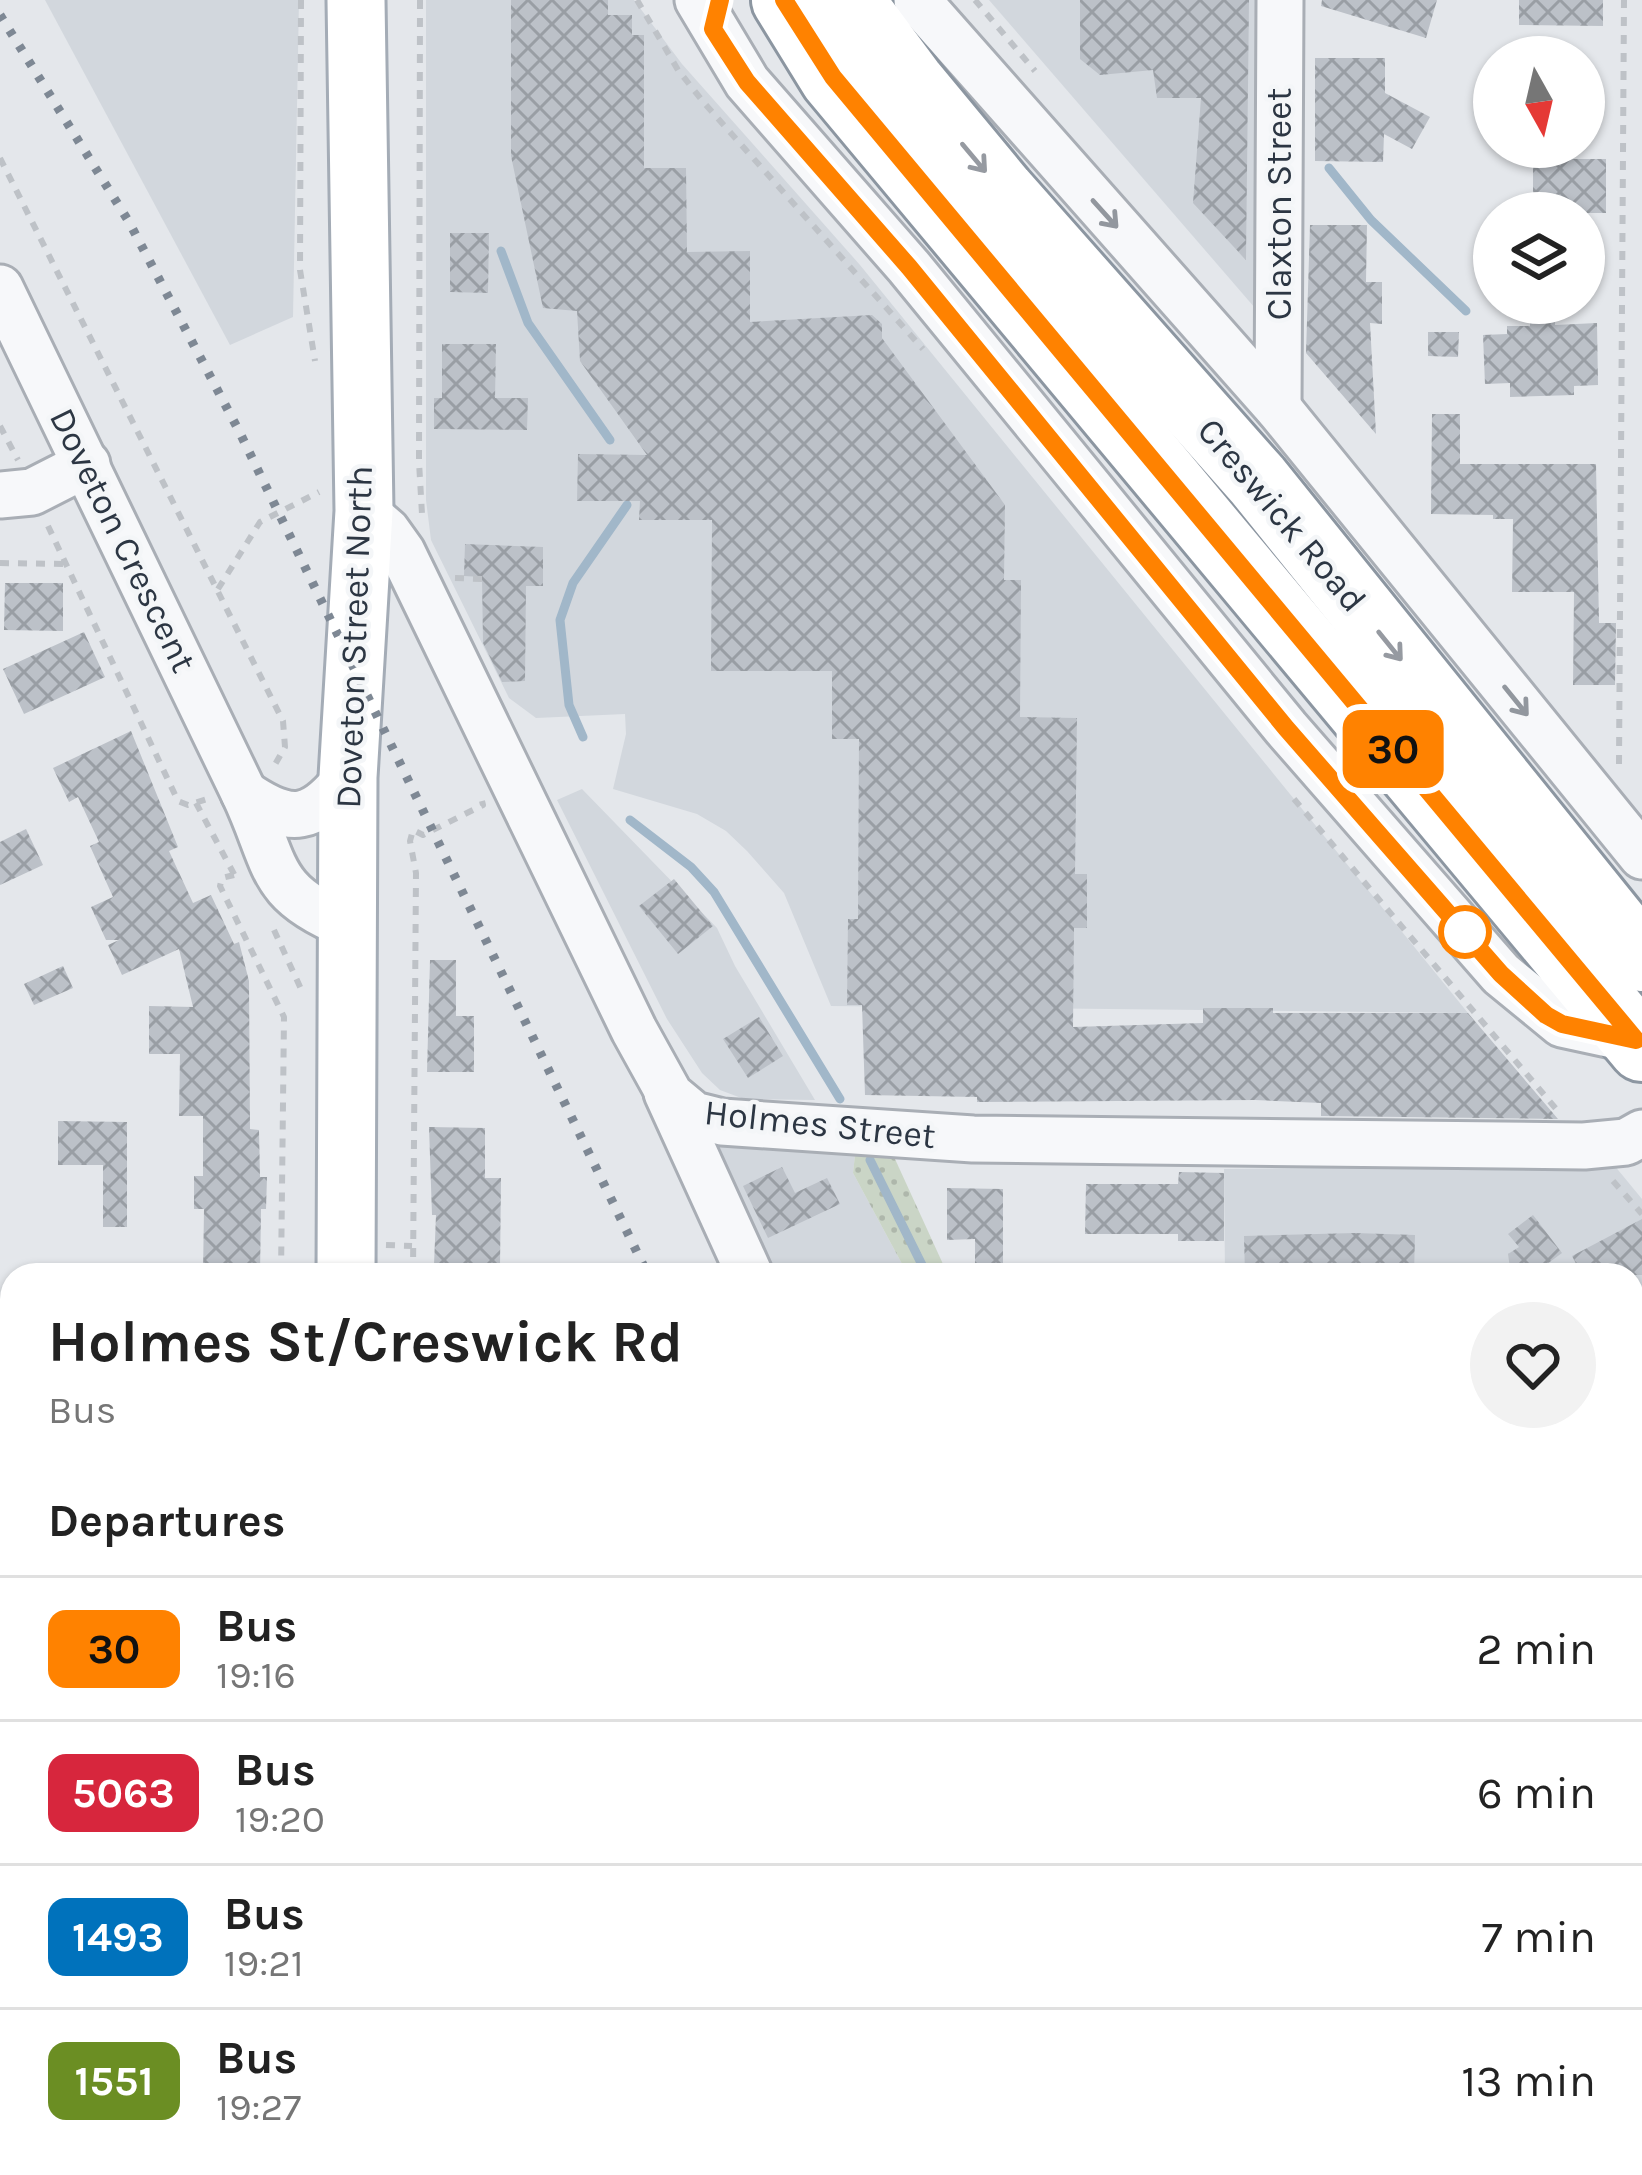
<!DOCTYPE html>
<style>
body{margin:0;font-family:Karla,sans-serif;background:#f2f2f2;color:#222;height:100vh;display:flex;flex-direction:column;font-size:45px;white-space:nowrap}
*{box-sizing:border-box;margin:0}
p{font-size:39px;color:#767676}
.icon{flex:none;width:66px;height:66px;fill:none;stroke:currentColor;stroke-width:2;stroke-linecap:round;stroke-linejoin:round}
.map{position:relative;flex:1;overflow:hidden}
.drawer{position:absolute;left:0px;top:1263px;width:1644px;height:912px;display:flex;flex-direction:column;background:#fff;border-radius:36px 36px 0 0;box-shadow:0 3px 9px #0004}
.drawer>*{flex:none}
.badge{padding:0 24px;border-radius:18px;font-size:42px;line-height:78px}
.needle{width:78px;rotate:172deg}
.controls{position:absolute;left:1473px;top:36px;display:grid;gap:24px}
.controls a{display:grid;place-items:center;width:132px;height:132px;border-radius:50%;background:#fff;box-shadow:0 3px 9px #0004;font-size:60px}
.map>.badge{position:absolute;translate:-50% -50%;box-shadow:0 0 0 6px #fff}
h2{padding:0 48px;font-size:45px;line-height:108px}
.round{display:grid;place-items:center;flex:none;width:126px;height:126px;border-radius:63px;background:#f2f2f2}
.summary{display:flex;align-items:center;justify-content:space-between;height:204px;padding:0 48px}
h1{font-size:57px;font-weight:700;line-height:90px}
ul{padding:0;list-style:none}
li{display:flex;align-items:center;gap:36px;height:144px;padding:0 48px;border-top:3px solid #e0e0e0}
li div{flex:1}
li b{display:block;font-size:45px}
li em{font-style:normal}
li .badge{min-width:132px;font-weight:700;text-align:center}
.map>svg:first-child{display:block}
.built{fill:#d2d7dd}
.park{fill:url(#park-dots)}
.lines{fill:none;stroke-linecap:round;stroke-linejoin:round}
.stream{stroke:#a1b7c9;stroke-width:9}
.building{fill:url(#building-cross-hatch)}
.minor-casing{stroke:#a9aeb5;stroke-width:51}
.major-casing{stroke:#a4acb6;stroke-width:63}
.highway-casing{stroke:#8c96a1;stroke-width:72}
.path{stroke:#bec2c7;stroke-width:6;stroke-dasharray:9 9;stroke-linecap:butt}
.minor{stroke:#f7f8fa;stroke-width:45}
.major{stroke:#fff;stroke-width:57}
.highway{stroke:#fff;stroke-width:66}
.rail{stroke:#7e8894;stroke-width:9;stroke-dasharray:6 12;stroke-linecap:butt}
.oneway{stroke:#969aa1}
.oneway2{stroke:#92979e}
.line-casing{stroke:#fff;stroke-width:27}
.line{stroke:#ff8200;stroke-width:18}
.stop-dot{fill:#fff;stroke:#ff8200;stroke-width:6}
.labels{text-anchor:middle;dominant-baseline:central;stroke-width:9;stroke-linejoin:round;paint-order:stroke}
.street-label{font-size:36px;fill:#2c3643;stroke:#f4f6f8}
</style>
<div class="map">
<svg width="1642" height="2175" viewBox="0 0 1642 2175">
<defs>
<pattern id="park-dots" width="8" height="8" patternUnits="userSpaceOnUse" patternTransform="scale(3)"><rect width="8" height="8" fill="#cad5c6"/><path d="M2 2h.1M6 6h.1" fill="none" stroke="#aeb7ab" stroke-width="1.8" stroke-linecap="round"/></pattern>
<pattern id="building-cross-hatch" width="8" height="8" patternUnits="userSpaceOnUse" patternTransform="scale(3)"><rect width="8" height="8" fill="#bcc1c8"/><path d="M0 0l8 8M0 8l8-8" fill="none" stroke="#999ea4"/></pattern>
</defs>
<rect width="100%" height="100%" fill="#e4e7eb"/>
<g class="built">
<polygon points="45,0 299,0 293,317 230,345"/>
<polygon points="426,0 634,0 682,64 860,265 1468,1013 831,1006 784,893 747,851 726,831 697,814 613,789 626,734 625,714 536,718 509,698 431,540 426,500"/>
<polygon points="989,0 1255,0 1255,308"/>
<polygon points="582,789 717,928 735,966 815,1100 744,1099 720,1090 702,1073 667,1019 557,800"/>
<polygon points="672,1143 855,1155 853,1173 908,1275 736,1275"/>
<polygon points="1614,1165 1642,1199 1642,2175 1169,2175 1163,2163 1632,2163 1632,1275 1225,1275 1224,1169"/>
</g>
<polygon class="park" points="855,1155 895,1159 948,1275 908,1275 853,1173"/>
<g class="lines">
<g class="stream">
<polyline points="1329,168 1371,220 1466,311"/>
<polyline points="501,251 528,323 610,440"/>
<polyline points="583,737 569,705 560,620 573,583 627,505"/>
<polyline points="630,820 691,867 714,892 840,1099"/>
<polyline points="870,1160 927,1275"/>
<polyline points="1008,2175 1018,2163"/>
</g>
</g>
<g class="building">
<polygon points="511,0 608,0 608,15 632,15 632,35 644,35 644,168 686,168 687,252 750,251 750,322 872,315 882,324 882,338 1005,505 1004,580 1021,580 1020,717 1077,718 1075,874 1087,874 1087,928 1074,928 1073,1027 1203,1023 1203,1008 1273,1008 1273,1013 1468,1013 1558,1119 1321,1116 1321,1103 1255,1100 977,1102 977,1097 865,1095 862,1005 847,1005 848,919 858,919 859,739 832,739 832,671 711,671 712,520 639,520 640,501 577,501 578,454 647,455 580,361 577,311 543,308 511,156"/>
<polygon points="1080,0 1249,0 1246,260 1193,203 1201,98 1157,98 1153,70 1100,75 1080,59"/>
<polygon points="1322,0 1437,0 1426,38 1321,6"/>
<polygon points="1519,0 1603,0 1603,26 1519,25"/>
<polygon points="1315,58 1385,58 1385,93 1430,117 1412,149 1384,134 1383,162 1315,161"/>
<rect x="1533" y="159" width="73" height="54"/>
<polygon points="1310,225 1367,225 1366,282 1382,282 1382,324 1370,323 1376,434 1306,353"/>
<polygon points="450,233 489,233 488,293 450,292"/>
<polygon points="1555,319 1555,325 1597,323 1598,385 1574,386 1574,395 1510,397 1510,383 1485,384 1483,335 1507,334 1507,326 1530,326 1530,320"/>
<polygon points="1428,332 1459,332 1458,357 1428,356"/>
<polygon points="442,344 496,344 495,398 528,398 527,430 434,429 434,398 442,398"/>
<polygon points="1432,414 1460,414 1460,464 1596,464 1599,623 1616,623 1615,685 1573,685 1574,592 1512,592 1513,519 1493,519 1493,515 1431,514"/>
<polygon points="465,544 543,547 543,586 526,586 525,681 502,682 483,643 482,577 464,576"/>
<polygon points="5,583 63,583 63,631 4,630"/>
<polygon points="84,632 105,677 24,714 3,669"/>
<polygon points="131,731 178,847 169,851 193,903 211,895 234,944 239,942 249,981 250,1129 259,1130 260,1177 267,1177 266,1209 261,1209 260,1275 203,1275 204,1209 194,1209 194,1176 203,1176 203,1116 179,1116 180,1054 149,1054 149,1006 193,1007 179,949 122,975 108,945 119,940 106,940 91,907 113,897 90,846 99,842 78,797 69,802 53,768"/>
<polygon points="26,829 43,865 0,885 0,842"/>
<polygon points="674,879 713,926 678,954 639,906"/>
<polygon points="430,960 456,960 456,1016 474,1016 474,1072 427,1072"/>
<polygon points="63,966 73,988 34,1005 24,984"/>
<polygon points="759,1017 783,1056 748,1078 723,1039"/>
<polygon points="58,1121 127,1122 127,1227 103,1227 103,1165 58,1165"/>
<polygon points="429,1127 485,1128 485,1178 501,1178 500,1267 434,1265 436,1215 432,1215"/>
<polygon points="782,1167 795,1193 827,1178 840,1204 768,1238 743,1186"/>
<polygon points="1179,1172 1224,1173 1224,1241 1178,1241 1178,1234 1085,1234 1086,1184 1178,1184"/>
<polygon points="947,1188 1003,1189 1003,1264 975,1264 975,1239 947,1240"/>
<polygon points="1533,1215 1562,1253 1532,1275 1511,1275 1508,1254 1519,1247 1508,1234"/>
<polygon points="1642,1219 1642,1275 1582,1275 1572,1256"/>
<polygon points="1355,1233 1415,1235 1414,1275 1245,1275 1244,1236"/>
</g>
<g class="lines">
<g class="minor-casing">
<g id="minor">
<polyline points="698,0 747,82 909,267 1286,728 1501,974 1562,1024 1636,1040"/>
<polyline points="917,0 1278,408 1642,856"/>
<path d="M0,288L244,793C278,865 266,892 347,925"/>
<polyline points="1278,408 1280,0"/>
<polyline points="0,495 32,492 87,464"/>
<polyline points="364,511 387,531 402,552 634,1030 670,1095 694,1115 722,1122 973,1139 1584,1146 1626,1142 1642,1133"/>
<path d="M244,793C292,826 313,821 348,777"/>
<polyline points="667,1093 750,1275"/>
<polyline points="0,1667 12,1667"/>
<polyline points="788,2163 792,2175"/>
</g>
</g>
<g class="major-casing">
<g id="major">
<polyline points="346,1275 348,777 364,511 356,0"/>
<polyline points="348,2175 348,2163"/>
</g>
</g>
<g class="highway-casing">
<g id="highway">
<polyline points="785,0 833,78 1642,1048"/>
<polyline points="850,0 911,82 1002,192 1257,480 1642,958"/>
</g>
</g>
<g class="path">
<polyline points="301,0 300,270 315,361"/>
<polyline points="420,0 419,462 422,514"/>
<polyline points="637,0 678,70 705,104 923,349"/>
<polyline points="975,0 1035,71"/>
<polyline points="0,158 283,721 285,747 273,768"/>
<polyline points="0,426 18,460"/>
<polyline points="48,526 178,801 188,805 207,799"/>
<polyline points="0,563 66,564"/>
<polyline points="455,578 482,579"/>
<polyline points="218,589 260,522 319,492"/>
<polyline points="1619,764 1624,0"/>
<polyline points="1294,799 1557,1110"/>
<polyline points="196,803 235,876"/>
<polyline points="234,875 222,878 220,886 284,1017 281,1275"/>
<polyline points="274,930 301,989"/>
<polyline points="1613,1181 1642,1214"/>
<polyline points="386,1245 412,1246"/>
<polyline points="413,1275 416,873 410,841 413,830 423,835 483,805 482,801"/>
<polyline points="0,1595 12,1595"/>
<polyline points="0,1729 12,1729"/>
<polyline points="276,2175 276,2163"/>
<polyline points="405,2175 405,2163"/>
</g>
<use href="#minor" class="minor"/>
<use href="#major" class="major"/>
<use href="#highway" class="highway"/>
<g class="rail">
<polyline points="0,15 129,222 239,431 648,1275"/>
<polyline points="1073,2163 1079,2175"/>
</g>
</g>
<defs><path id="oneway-shaft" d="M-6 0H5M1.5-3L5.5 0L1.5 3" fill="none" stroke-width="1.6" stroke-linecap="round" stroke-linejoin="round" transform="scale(3)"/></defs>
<g class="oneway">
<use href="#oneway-shaft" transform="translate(974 158) rotate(50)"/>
<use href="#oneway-shaft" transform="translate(1390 646) rotate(51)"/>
</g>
<g class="oneway2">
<use href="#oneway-shaft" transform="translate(1105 214) rotate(48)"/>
<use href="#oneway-shaft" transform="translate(1516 701) rotate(51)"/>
</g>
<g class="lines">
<g class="line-casing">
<polyline id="line" points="720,0 713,29 747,82 909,267 1286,728 1501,974 1546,1015 1562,1024 1636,1040 833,77 784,0"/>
</g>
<use href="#line" class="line"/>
</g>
<circle class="stop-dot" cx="1465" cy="932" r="24"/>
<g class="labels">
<g class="street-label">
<text transform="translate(1279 204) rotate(-90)">Claxton Street</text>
<text transform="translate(1282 515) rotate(50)">Creswick Road</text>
<text transform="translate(123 540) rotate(64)">Doveton Crescent</text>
<text transform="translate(354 637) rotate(-88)">Doveton Street North</text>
<text transform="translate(820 1124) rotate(6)">Holmes Street</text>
</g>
</g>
</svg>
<div class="controls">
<a><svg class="needle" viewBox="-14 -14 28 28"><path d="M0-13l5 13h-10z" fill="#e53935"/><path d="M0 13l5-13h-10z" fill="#767676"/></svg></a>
<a><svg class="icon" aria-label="layers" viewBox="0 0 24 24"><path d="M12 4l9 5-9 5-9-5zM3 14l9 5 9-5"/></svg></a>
</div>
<b class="badge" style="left:1393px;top:749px;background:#ff8200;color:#111">30</b>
<section class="drawer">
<div class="summary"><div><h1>Holmes St/Creswick Rd</h1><p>Bus</p></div><a class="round"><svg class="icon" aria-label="heart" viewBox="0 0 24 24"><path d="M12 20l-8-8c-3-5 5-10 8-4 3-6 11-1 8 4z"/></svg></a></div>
<h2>Departures</h2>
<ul>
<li><span class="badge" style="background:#ff8200;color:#111">30</span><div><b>Bus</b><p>19:16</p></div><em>2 min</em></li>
<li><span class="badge" style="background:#d7263d;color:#fff">5063</span><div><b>Bus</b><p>19:20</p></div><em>6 min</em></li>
<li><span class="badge" style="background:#0072bc;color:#fff">1493</span><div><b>Bus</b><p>19:21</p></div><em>7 min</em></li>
<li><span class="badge" style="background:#6b8e23;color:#fff">1551</span><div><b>Bus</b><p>19:27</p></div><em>13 min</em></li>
</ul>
</section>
</div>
